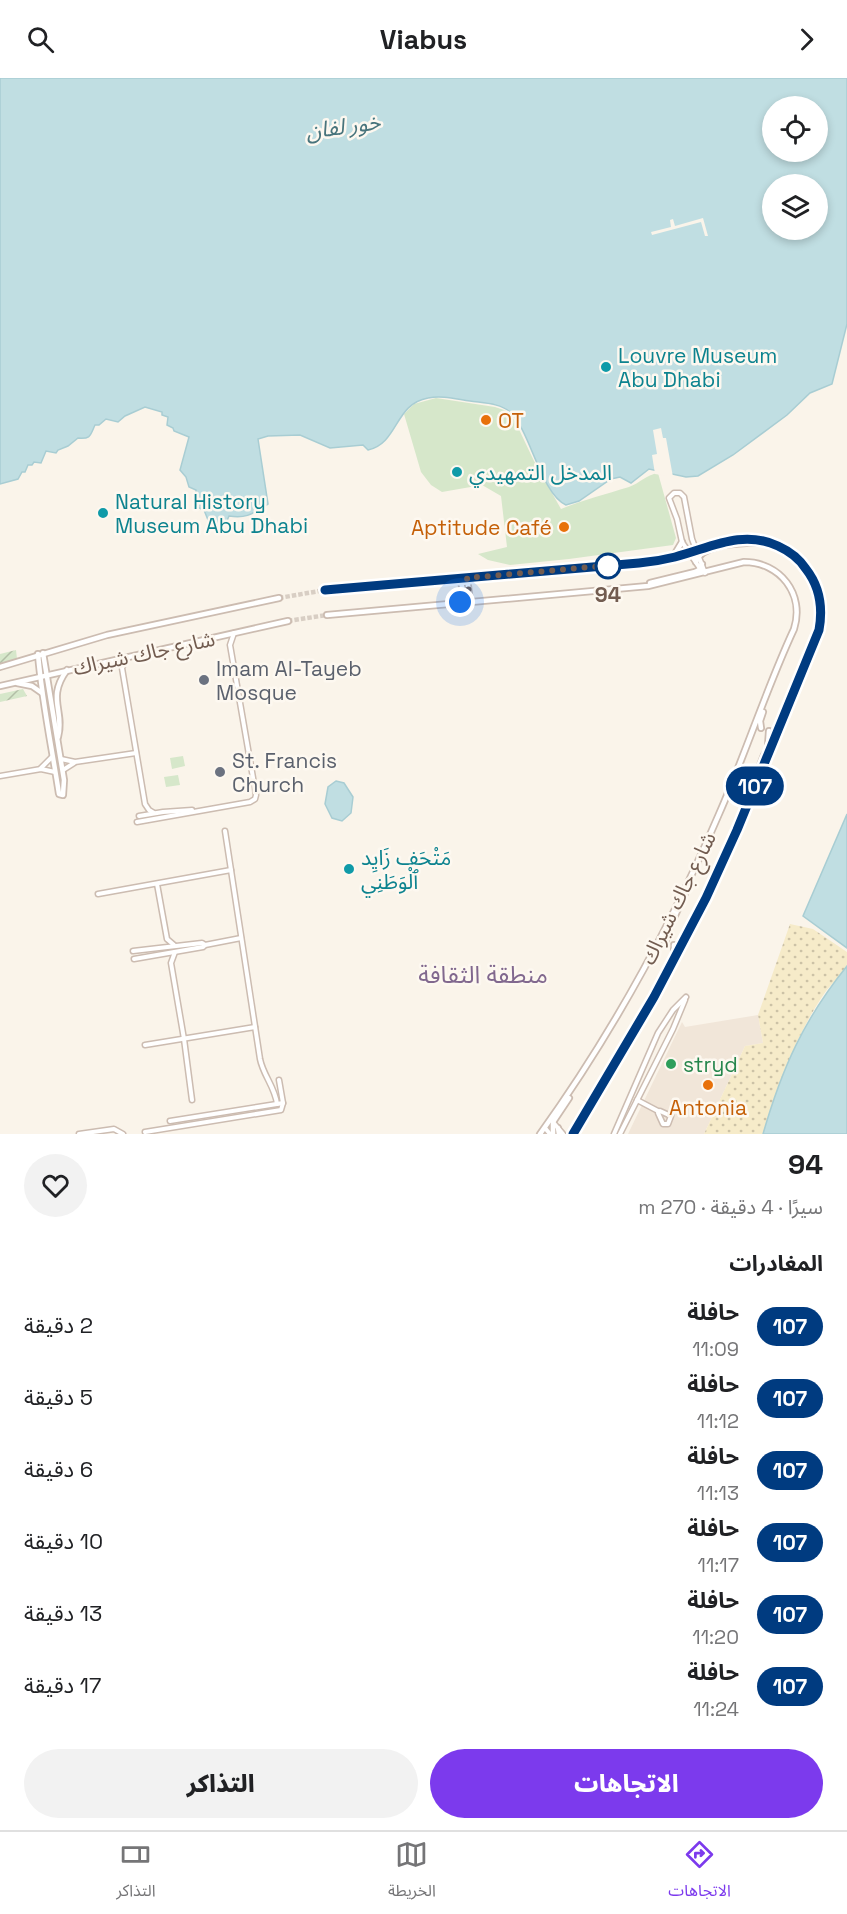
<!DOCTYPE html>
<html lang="ar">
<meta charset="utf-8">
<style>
body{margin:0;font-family:"Space Grotesk","Noto Sans Arabic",sans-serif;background:#f2f2f2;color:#202124;direction:rtl;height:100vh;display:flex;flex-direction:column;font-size:22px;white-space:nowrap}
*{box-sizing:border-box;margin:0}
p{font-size:20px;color:#757577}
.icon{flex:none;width:33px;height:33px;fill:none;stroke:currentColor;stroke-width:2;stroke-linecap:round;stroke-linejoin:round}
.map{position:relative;height:1056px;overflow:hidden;direction:ltr}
.side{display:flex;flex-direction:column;background:#fff;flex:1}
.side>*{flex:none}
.badge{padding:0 12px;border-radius:20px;font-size:21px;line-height:39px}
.controls{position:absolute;left:762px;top:18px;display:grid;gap:12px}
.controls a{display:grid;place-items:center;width:66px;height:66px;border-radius:50%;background:#fff;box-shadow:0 3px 9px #0003;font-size:30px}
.you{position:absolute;width:30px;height:30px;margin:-15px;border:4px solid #fff;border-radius:50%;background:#1a73e8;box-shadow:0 0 0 9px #1a73e833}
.map>.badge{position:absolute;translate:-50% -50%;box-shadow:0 0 0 3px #fff}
h2{padding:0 24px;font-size:22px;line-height:54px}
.round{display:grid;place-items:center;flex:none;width:63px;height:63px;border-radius:32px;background:#f2f2f2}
.headline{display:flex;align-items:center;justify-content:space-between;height:102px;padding:0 24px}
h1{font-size:28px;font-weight:800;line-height:45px}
.primary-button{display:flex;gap:12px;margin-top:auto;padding:12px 24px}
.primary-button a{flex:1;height:69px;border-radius:36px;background:#7c3aed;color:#fff;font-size:24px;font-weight:800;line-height:69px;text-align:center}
.primary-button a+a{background:#f2f2f2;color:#202124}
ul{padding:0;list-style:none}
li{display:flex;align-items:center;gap:18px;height:72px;padding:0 24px}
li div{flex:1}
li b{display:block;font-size:22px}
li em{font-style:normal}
li .badge{min-width:66px;font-weight:700;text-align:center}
header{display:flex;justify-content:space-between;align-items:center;height:78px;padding:0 24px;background:#fff;font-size:27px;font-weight:800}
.dock{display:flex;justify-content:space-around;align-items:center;height:84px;border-top:2px solid #e0e0e0;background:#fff;font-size:16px;color:#757577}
.dock a{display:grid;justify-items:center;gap:3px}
.dock .active{color:#7c3aed}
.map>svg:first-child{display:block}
.residential{fill:#f1e6d9}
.green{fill:#d6e7ca}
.sand{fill:url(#sand-dots)}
.garden{fill:url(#garden-furrows)}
.water{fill:#c0dee2;stroke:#a8cdd3;stroke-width:1.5;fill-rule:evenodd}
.pier{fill:#faf4ea}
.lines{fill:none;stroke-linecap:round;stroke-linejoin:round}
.tertiary-tunnel{stroke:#d8cec4;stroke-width:4.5;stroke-dasharray:4.5 2;stroke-linecap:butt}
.minor-casing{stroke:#ccbcb1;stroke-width:7}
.tertiary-casing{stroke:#ccbcb1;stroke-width:8}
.minor{stroke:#fff;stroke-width:4}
.tertiary{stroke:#fff;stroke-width:4.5}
.line-casing{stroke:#fff;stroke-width:14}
.line{stroke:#003b80;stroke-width:9}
.walk{stroke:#725c50;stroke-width:6;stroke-dasharray:0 10.8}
.culture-dot{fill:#0f9aa8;stroke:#fdf8f0;stroke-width:2}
.food-dot{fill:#e8710a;stroke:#fdf8f0;stroke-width:2}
.stop-dot{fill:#fff;stroke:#003b80;stroke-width:3}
.worship-dot{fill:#6b7280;stroke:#fdf8f0;stroke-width:2}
.leisure-dot{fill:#2e9e5b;stroke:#fdf8f0;stroke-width:2}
.labels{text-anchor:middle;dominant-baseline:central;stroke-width:5;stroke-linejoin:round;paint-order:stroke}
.culture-label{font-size:21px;fill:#0d838f;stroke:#fdf8f0;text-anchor:start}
.food-label{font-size:21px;fill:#c56008;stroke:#fdf8f0;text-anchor:start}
.stop-label{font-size:21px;font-weight:bold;fill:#725c50;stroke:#fdf8f0}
.street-label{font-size:21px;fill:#725c50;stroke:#fdf8f0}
.worship-label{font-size:21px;fill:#5b616d;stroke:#fdf8f0;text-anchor:start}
.leisure-label{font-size:21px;fill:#27864d;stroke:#fdf8f0;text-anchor:start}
.water-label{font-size:22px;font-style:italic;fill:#48747c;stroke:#fdf8f0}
.quarter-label{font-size:24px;fill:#81688e;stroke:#fdf8f0}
</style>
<header><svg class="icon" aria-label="forward" viewBox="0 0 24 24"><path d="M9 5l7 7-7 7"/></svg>Viabus<svg class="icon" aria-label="search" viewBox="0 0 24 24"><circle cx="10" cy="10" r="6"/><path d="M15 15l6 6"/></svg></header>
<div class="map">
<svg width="847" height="1056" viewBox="0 0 847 1056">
<defs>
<pattern id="sand-dots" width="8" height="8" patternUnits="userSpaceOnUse" patternTransform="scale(1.5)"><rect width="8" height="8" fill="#f6ebc9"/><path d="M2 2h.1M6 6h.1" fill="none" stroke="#ccc2a6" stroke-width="1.8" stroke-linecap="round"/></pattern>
<pattern id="garden-furrows" width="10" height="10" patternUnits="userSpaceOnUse" patternTransform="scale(1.5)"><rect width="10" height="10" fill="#d6e7ca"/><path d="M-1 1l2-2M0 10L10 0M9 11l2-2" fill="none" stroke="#b2bea6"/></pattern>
</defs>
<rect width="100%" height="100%" fill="#faf4ea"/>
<polygon class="residential" points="758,937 763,965 745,968 704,1056 628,1056 682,944 685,949"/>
<g class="green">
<path d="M436,320L495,329L507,333L515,343L534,383L561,431C583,422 606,416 629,409C640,405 646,397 658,395L676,460L673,467L569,481L510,487L488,482L478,476L507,469L501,418L482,407L442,414L431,407L421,394L404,336L414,326Z"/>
<polygon points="183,678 185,688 172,691 170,680"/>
<polygon points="178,697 180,707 166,709 164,699"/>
</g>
<path class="sand" d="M790,846L813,851L847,874C847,878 847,884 847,888C844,896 832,905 826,913C796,956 779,1006 763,1056H704L745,968L763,965L758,937Z"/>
<g class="garden">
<polygon points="16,572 17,581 0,586 0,576"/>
<polygon points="23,611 27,618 0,624 0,616"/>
</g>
<g class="water">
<path d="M0,0H847V246L832,306L810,315L787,337L733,377L698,398L686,399L649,391L631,405L620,399L611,401L579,423L566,427C541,416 530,352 510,334C500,325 482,325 470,323C456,321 442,317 428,320C394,326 399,365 368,372L363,367L330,370L300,357L268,358L258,361L268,426C252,436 246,441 229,438L226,445H219L216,449L210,447L204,432L197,429L198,421L196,419V412L189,409L186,399L180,392L189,359L174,353L173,350L167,347L168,339L162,337V334L145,329L125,338L118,344L106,341L99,347H95C90,358 91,361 78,360L68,368L58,372L56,375L46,373L41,385L34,384L32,387H28L25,394H22L18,401L0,406ZM772,28H818V74H772ZM772,106H818V152H772Z"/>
<polygon points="336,703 344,705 353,719 351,735 342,743 332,740 325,726 328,709"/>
<polygon points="847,736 847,870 803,838"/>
<path d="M847,888V1056H763C782,990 804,941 847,888Z"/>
</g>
<g class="pier">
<polygon points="703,140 708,158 705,158 701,144 652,157 651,154 671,149 670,142 673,141 675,148"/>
<polygon points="661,350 663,360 666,360 673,399 655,396 652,377 657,376 653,352"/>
</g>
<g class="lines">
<g class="tertiary-tunnel">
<polyline points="279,520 325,512"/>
<polyline points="288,543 327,537"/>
</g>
<g class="minor-casing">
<g id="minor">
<polyline points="701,492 682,464 677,441 669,420 674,415 680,415 684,419 692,461 705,495"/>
<polyline points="127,579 122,590 145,726 149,732 154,735"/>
<polyline points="61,681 75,684 136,675"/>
<polyline points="41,690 52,679"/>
<polyline points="63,692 74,685"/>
<polyline points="0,698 41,691 55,694"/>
<polyline points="139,738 163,734 192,732"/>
<polyline points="137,744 250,724 255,721 256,717 230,567 234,555"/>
<path d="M225,753L260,981C263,997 275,1009 277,1026"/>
<polyline points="157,806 167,861 174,867"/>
<polyline points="98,816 231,792"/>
<polyline points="133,873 202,865 205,867"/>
<polyline points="175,874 171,885 184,961 192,1022"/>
<polyline points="134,881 203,869 205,867 241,860"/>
<polyline points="145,967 255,949"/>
<polyline points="637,1022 658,1033"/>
<polygon points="660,1033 671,1038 668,1046 663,1046 658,1035"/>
<polyline points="170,1043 283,1025"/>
<polyline points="552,1043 563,1056"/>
<polyline points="545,1050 550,1056"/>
<polyline points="145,1054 281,1032 283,1025 279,1002"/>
<polyline points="79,1056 114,1051 123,1056"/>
<polyline points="614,1056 658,955 673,932 686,919"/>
<polyline points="620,1056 673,951 685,922"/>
</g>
</g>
<g class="tertiary-casing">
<g id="tertiary">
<polyline points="673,479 682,464"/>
<path d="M696,484C702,464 745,466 761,464"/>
<polyline points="467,500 470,523"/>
<polyline points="460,501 466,523"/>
<polyline points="650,505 695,494 699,492 702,486"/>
<path d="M325,512L639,485C654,483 669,481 684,477C729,463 772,444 806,491C820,508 823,530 819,552L737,752L706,820L654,919L573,1056"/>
<path d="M327,537L648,508L744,484C780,484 805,516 794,551C766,611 746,675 719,736C671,848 612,956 540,1056"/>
<path d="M38,576C42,624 52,670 59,716L63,717L64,702L43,575"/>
<polyline points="0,589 107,557 279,520"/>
<polyline points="17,605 32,608 42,615"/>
<polyline points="0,608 288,543"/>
<polyline points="761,650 760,643 763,634"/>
<path d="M58,659C65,632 46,621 67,592"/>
<polyline points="768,667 769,653"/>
<polyline points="756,698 764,677"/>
<polyline points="666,863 668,853 686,813"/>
<polyline points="649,923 674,877 674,867"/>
<polyline points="558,1050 559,1056"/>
<polyline points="553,1056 553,1044 569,1020"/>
</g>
</g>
<use href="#minor" class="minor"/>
<use href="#tertiary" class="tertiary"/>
</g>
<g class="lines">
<g class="line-casing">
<path id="line" d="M325,512L639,485C651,484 663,482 675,479C710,470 742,451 778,468C789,473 799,480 806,491C820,509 823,530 819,552L737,752L706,820L654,919L573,1056"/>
</g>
<use href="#line" class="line"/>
<polyline class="walk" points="460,524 470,523 467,500 614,487 608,488"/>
</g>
<g class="culture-dot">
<circle cx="606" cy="289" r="6"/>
<circle cx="457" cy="394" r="6"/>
<circle cx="103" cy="435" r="6"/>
<circle cx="349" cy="791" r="6"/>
</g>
<g class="food-dot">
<circle cx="486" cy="342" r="6"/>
<circle cx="564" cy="449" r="6"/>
<circle cx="708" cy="1007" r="6"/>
</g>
<circle class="stop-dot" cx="608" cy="488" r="12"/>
<g class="worship-dot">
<circle cx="204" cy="602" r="6"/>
<circle cx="220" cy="694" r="6"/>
</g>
<circle class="leisure-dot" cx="671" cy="986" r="6"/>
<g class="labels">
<g class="culture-label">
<text x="618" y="277">Louvre Museum<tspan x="618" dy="24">Abu Dhabi</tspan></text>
<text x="469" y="394">المدخل التمهيدي</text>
<text x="115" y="423">Natural History<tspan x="115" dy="24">Museum Abu Dhabi</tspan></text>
<text x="361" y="779">مَتْحَف زَايِد<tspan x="361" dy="24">ٱلْوَطَنِي</tspan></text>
</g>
<g class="food-label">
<text x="498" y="342">OT</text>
<text x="552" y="449" text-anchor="end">Aptitude Café</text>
<text x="708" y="1029" text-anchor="middle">Antonia</text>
</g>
<g class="stop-label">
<text x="608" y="516">94</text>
</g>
<g class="street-label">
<text transform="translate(144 575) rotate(-12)">شارع جاك شيراك</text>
<text transform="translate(678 820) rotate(-64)">شارع جاك شيراك</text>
</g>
<g class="worship-label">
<text x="216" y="590">Imam Al-Tayeb<tspan x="216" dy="24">Mosque</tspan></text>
<text x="232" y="682">St. Francis<tspan x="232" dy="24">Church</tspan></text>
</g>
<g class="leisure-label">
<text x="683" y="986">stryd</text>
</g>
<g class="water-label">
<text transform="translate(343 48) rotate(-8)">خور لفان</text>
</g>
<g class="quarter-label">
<text x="483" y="896">منطقة الثقافة</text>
</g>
</g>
</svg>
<div class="controls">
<a><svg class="icon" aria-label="locate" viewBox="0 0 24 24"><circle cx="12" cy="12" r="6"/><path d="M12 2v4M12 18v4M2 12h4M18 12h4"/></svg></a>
<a><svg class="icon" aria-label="layers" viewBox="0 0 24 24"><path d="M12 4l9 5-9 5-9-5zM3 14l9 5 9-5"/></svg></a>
</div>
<div class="you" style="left:460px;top:524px"></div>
<b class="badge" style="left:755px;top:708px;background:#003b80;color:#fff">107</b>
</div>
<section class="side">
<div class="headline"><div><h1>94</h1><p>سيرًا · 4 دقيقة · 270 m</p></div><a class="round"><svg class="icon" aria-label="heart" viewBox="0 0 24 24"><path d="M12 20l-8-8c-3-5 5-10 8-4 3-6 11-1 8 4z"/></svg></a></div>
<h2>المغادرات</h2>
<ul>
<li><span class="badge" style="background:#003b80;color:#fff">107</span><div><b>حافلة</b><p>11:09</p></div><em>2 دقيقة</em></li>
<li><span class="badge" style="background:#003b80;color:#fff">107</span><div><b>حافلة</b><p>11:12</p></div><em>5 دقيقة</em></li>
<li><span class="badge" style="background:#003b80;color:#fff">107</span><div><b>حافلة</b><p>11:13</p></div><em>6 دقيقة</em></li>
<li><span class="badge" style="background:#003b80;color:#fff">107</span><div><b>حافلة</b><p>11:17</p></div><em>10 دقيقة</em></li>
<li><span class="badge" style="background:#003b80;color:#fff">107</span><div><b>حافلة</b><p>11:20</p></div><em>13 دقيقة</em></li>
<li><span class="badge" style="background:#003b80;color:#fff">107</span><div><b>حافلة</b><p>11:24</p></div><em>17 دقيقة</em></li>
</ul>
<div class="primary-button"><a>الاتجاهات</a><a>التذاكر</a></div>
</section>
<nav class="dock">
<a class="active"><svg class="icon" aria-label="directions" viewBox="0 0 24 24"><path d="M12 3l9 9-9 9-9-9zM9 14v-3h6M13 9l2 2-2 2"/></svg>الاتجاهات</a>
<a><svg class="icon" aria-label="map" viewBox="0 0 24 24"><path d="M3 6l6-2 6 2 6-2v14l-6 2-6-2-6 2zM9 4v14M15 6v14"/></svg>الخريطة</a>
<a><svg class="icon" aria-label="tickets" viewBox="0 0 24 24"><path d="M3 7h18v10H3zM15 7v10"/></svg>التذاكر</a>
</nav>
